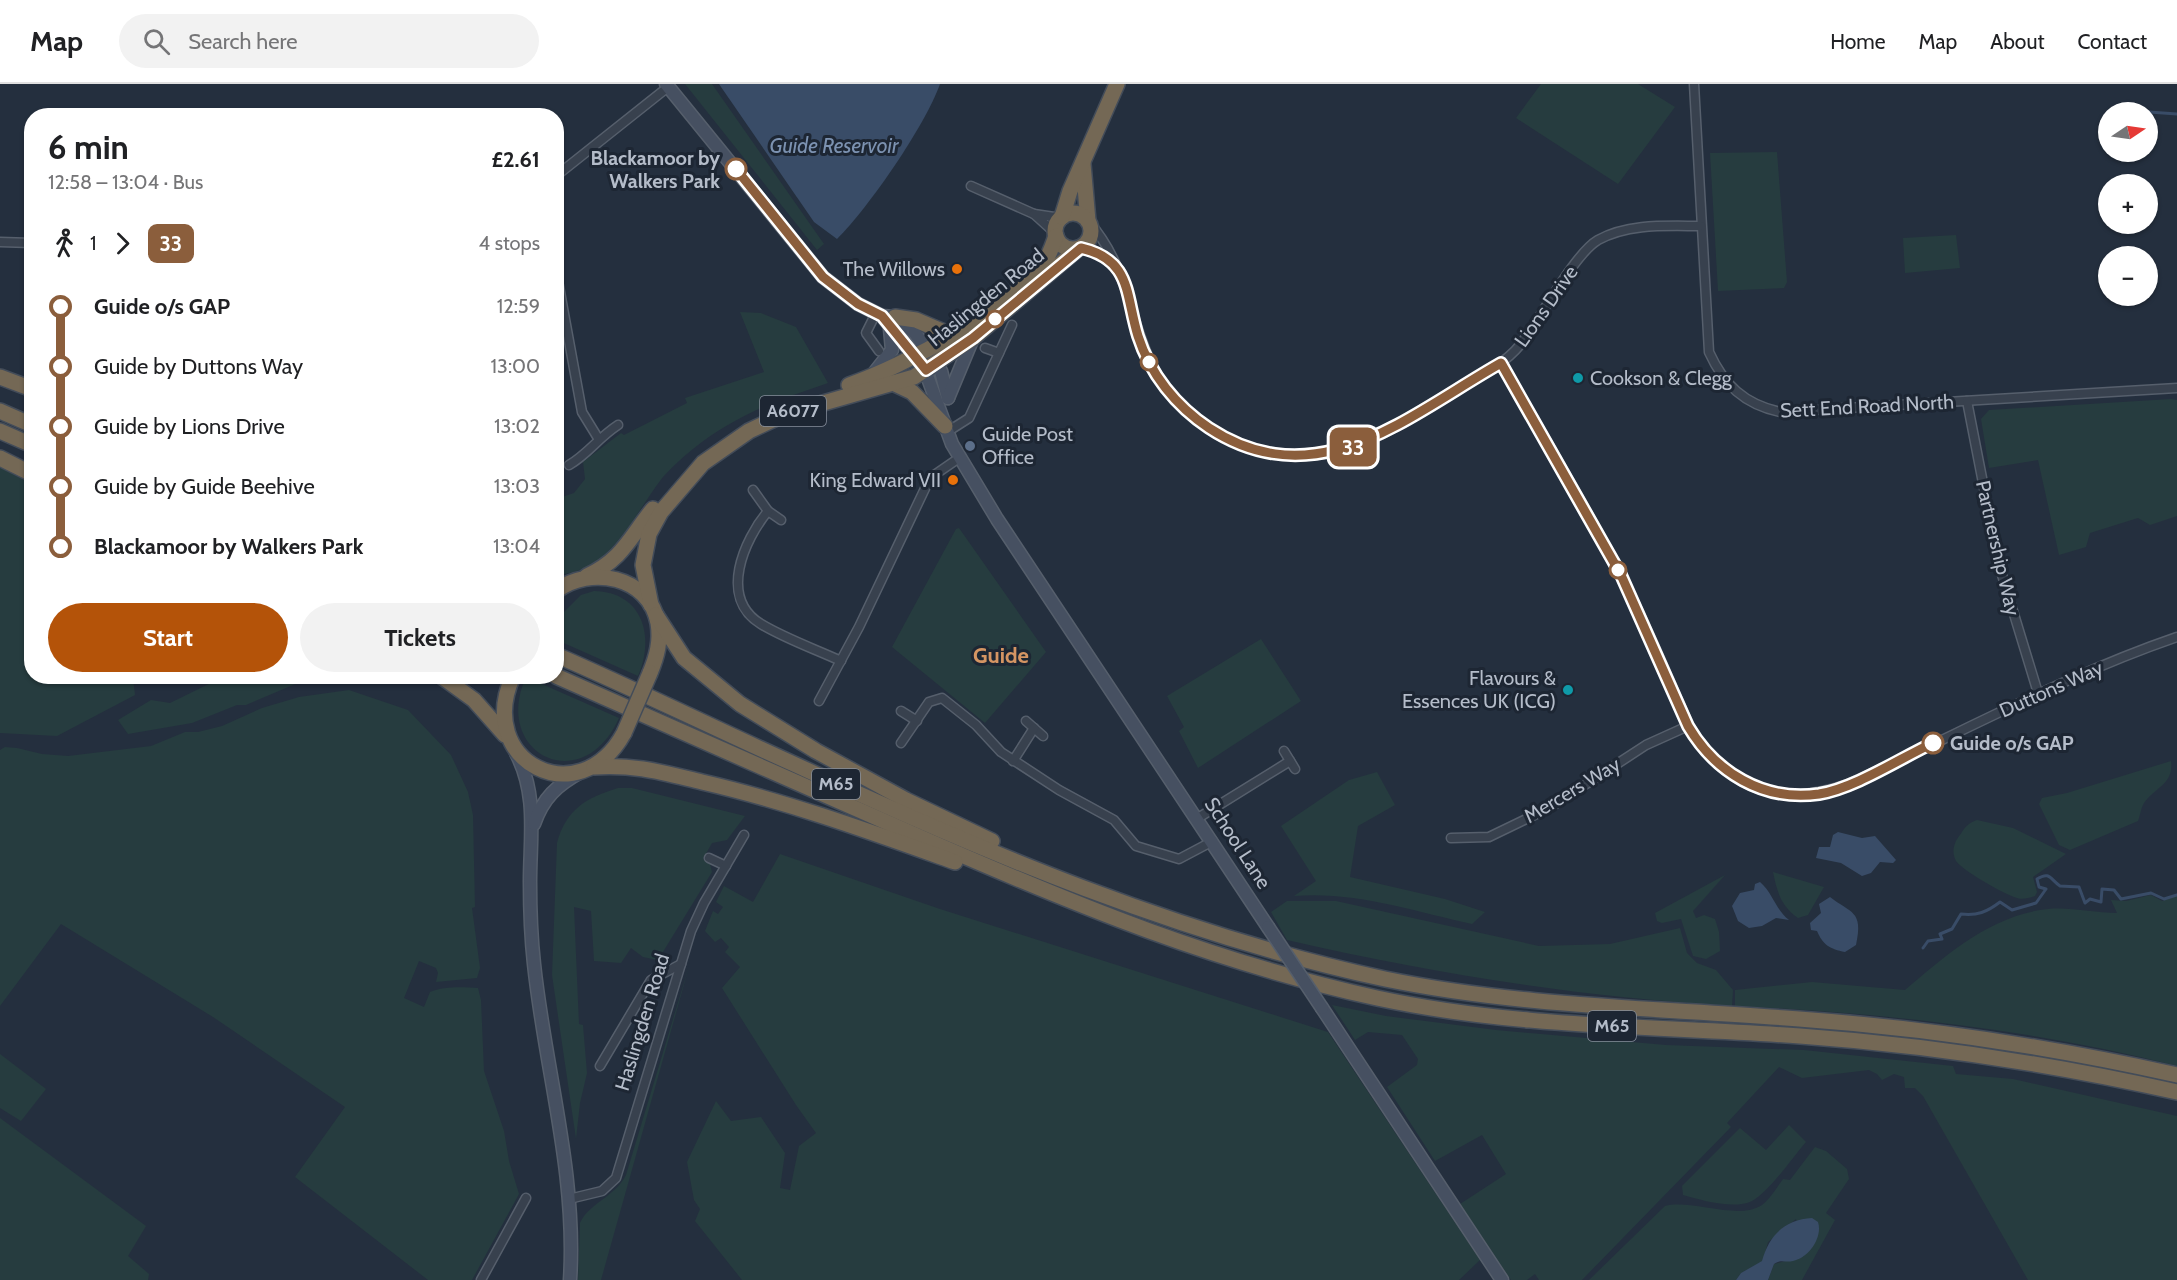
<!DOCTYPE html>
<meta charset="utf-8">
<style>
body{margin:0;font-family:Cabin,sans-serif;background:#f2f2f2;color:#202124;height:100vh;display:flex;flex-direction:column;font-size:22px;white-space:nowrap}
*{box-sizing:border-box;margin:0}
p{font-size:20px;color:#757577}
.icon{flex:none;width:33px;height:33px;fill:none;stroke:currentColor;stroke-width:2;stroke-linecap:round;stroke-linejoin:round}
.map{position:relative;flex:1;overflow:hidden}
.panel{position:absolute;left:24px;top:24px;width:540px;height:576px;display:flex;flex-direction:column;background:#fff;border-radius:24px;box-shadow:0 2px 4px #0004}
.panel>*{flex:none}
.badge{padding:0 12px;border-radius:9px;font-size:21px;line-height:39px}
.needle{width:39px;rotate:77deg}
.fabs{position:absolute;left:2098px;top:18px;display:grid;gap:12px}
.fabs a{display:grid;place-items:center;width:60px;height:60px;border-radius:50%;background:#fff;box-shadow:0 2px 4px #0004;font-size:30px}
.map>.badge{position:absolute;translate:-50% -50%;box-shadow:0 0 0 3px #fff}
.legs{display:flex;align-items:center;gap:9px;height:66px;padding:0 24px;font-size:20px}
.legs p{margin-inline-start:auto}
.summary{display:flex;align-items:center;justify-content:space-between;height:102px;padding:0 24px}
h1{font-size:33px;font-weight:800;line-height:45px}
.button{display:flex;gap:12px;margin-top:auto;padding:12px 24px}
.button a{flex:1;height:69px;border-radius:36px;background:#b45309;color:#fff;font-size:24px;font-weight:800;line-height:69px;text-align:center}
.button a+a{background:#f2f2f2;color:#202124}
ul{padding:0 24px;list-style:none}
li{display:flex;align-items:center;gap:21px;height:60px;font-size:22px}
li i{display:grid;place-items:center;width:9px;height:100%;margin:0 8px;background:currentColor}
li i::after{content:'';width:15px;height:15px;margin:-8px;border:4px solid;border-radius:50%;background:#fff}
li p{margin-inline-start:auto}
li:first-child i{background:linear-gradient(#0000 50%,currentColor 0)}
li:last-child i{background:linear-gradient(currentColor 50%,#0000 0)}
header{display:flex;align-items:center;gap:36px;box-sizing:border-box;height:84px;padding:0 30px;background:#fff;border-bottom:2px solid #e0e0e0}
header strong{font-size:28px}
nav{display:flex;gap:33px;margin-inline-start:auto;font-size:21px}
.search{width:420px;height:54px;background:#f2f2f2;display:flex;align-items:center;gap:15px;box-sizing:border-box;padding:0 21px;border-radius:33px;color:#757577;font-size:22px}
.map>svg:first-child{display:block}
.green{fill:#263c3f}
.water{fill:#394c67}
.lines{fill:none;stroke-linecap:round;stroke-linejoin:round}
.stream{stroke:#394c67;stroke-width:3}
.street-casing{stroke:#565f6c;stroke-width:11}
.secondary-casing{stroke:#565f6c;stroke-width:15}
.highway-casing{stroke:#434c59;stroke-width:18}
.street{stroke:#38414e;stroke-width:8}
.secondary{stroke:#465061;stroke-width:12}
.highway{stroke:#746855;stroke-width:15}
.secondary-bridge-casing{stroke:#565f6c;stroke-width:15;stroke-linecap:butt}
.highway-bridge-casing{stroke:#434c59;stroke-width:18;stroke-linecap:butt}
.secondary-bridge{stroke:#465061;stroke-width:12}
.highway-bridge{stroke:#746855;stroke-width:15}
.line-1-casing{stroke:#fff;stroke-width:14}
.line-1{stroke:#8b5e3c;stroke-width:9}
.stop-1-dot{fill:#fff;stroke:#8b5e3c;stroke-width:3}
.food-dot{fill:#e8710a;stroke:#1d2633;stroke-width:2}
.culture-dot{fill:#0f9aa8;stroke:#1d2633;stroke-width:2}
.service-dot{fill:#5c6f8a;stroke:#1d2633;stroke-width:2}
.labels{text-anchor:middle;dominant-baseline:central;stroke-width:6;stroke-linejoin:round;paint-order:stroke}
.shield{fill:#1d2633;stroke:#878f9c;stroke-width:1.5}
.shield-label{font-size:18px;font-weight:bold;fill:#b4bcc9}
.stop-label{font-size:20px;font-weight:bold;fill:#b4bcc9;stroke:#1d2633;text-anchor:end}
.poi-label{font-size:20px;fill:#b4bcc9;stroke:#1d2633;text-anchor:end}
.street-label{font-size:20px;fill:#b4bcc9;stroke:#1d2633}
.water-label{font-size:21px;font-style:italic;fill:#7c92b1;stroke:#1d2633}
.quarter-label{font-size:22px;font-weight:bold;fill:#d59563;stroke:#1d2633}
</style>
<header>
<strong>Map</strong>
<div class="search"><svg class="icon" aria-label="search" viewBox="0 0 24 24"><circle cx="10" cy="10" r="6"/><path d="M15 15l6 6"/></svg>Search here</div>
<nav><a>Home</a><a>Map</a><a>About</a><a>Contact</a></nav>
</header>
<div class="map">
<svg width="2177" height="1196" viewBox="0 0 2177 1196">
<rect width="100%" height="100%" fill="#242f3e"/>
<g class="green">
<polygon points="685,0 712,0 824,160 817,166"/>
<polygon points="1541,0 1638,0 1675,23 1618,100 1516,34"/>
<polygon points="1777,68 1787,198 1784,204 1718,207 1710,69"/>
<polygon points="1956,151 1960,184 1905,189 1903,154"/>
<path d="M740,228L761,229L796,243L828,299C778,316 735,331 693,365C683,373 672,383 663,393C633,431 612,488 556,491V415L574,409L585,395L583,378L621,349L624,351L687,319L685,314L764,288Z"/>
<polygon points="2171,315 2177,316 2177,432 2150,441 2138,434 2090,449 2086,463 2059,471 2038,376 1989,384 1981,335 1989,326"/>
<polygon points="0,383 31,400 32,592 133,593 135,611 57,652 0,649"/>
<polygon points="959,444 1046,568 985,639 892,563 956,445"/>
<path d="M594,507C643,508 655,553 638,592L557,556V535L581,511Z"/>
<polygon points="1261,555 1301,617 1198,684 1179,647 1184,643 1167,612"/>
<polygon points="223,593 312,593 246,621 237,621 192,639 128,650 118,636 151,616 170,619"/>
<path d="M526,593L619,634C583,715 491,670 526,593Z"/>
<path d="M349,606L408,626L451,671L468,708L473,731L475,823L472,824L480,884L477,894L436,898L438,889L436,884L419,877L404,914L424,923L430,908C444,902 463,903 478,904L481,916L484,987L504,1047L509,1077L519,1110L472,1196H428L295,1093L345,1023L213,933L61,840L0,922V666L5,663L17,664L42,670L68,672L151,662L185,648H198L222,642L262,624L299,613Z"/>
<path d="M2171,677C2174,700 2155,703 2144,719C2141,724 2140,732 2138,737L2070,766L2059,761L2039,720L2042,714L2067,709Z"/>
<path d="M1377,688L1395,721L1358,742L1350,793L1445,815L1485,828L1472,840C1413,827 1354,807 1294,812L1316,797L1281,742L1349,696Z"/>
<path d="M618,704H632L745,732L727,756L712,759L703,775L710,780L712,788L658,876L643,873L631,864L621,879L594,877L591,827L574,823L579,940L583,941L587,989L580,1019L576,1055L552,891L557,759C566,726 585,714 618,704Z"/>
<path d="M1977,736L2013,744L2066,770L2033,793L2037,808L2035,812C2029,814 2023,816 2017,814C2004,810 1963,787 1956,777C1951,768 1954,758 1960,751C1965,743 1968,739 1977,736Z"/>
<polygon points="780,770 940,825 1328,948 1480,1176 1459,1196 742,1196 695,1137 700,1125 694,1116 687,1078 716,1017 731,1037 761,1033 785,1069 780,1104 790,1106 799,1062 816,1049 796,1021 722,904 740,883 725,868 729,863 721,854 715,858 705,847 713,827 718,830 723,823 716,818 724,802 753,818"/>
<path d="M1773,788L1824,803L1808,831L1798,834C1781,822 1777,808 1773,788Z"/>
<polygon points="1725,791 1693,827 1696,834 1704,831 1715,835 1719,848 1720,867 1706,875 1693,872 1681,835 1662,839 1657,837 1655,829"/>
<path d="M2151,811L2162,817L2177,812V982C2033,945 1883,929 1735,922V906L1812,898L1905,906C1946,871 1991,831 2048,825C2071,823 2095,829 2117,829L2111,816L2126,817Z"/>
<path d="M1287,817H1336L1539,862L1610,860L1680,844L1687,869L1697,879L1716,886L1733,906L1732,922C1581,913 1435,890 1287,856L1271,828Z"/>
<path d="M690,879L601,1196H578L580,1139C589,1119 615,1113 626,1091Z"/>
<polygon points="1332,921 1386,932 1496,946 1666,961 1804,966 1953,982 1956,990 2013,995 2177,1032 2177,1196 2028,1196 1923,1012 1915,1004 1905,1004 1904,993 1894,990 1882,996 1877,990 1869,986 1802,994 1779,983 1727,1039 1731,1043 1582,1196 1539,1196 1535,1190 1527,1196 1511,1196 1460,1120 1506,1090 1482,1051 1435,1077 1387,1003 1417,981 1418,975 1402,951 1368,948 1355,956"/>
<polygon points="0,970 46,1005 21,1037 0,1024"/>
<polygon points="0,1034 146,1142 128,1172 149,1190 148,1196 0,1196"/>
<path d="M1789,1041L1806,1058C1793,1073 1769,1108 1752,1117C1734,1126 1701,1116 1683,1111L1682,1102L1740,1044L1766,1066Z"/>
<path d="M1815,1063L1826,1067L1847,1085L1849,1095L1826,1129L1835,1136L1802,1196H1768L1774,1180L1804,1172L1796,1135L1768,1158L1763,1177L1741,1189L1736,1196H1589L1665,1122C1693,1115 1738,1137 1762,1121C1770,1115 1777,1103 1783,1095L1790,1096Z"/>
</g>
<g class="water">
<path d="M719,0H940C925,42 869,123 837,155L814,138Z"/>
<polygon points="1838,748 1862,754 1875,752 1896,776 1893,779 1880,778 1871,789 1862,792 1841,779 1816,774 1819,763 1830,763 1833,751"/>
<path d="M1760,798C1773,809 1775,825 1789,836L1776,834L1762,842L1749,844L1738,837L1732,822L1740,809L1754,806L1755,800Z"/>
<path d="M1830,813C1850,829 1864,826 1856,861L1845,868C1830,865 1823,861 1817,847L1811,846L1810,839L1821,829L1819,820Z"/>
<path d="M1812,1134L1818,1138C1823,1153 1809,1174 1793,1177C1785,1179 1781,1175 1774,1180L1768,1196H1736L1741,1189L1762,1177C1769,1151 1786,1135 1812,1134Z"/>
</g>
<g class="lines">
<g class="stream">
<polyline points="2135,27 2177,30"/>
<path d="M1923,864L1928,857L1942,855L1940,850L1952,845L1961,830C1977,832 1987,828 2000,818L2012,826L2036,819L2046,805L2039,803L2037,795C2050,787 2050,795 2060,802L2079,803L2085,819L2090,815L2101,818L2102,805L2114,806L2121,815L2151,809L2164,815L2177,811"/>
</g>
<g class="street-casing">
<g id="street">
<path d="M1694,0L1709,268C1724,301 1744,320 1780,328L2177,304"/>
<polyline points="556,92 668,3"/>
<polyline points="971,102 1034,130"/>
<path d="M1089,138C1143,199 1124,276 1192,331C1238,369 1302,383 1358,361C1391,348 1420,328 1449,310C1473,295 1502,283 1520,261C1540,236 1574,170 1598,156C1629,139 1667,142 1701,142"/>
<polyline points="1055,149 1034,130 1061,134"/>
<polyline points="0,158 32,159"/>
<polyline points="1081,164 1102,171 1115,180"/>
<polyline points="556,186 582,328 598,354"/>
<polyline points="876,229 866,249 879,267"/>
<polyline points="985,264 999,269 1012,241"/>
<path d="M1501,279C1542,349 1583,418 1620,489C1637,523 1653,558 1668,593C1684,629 1694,663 1727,688C1765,716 1805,715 1848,700C1958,651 2063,592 2177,553"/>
<polyline points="1967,317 1999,481 2038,609"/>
<polyline points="947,348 969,334 999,269"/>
<path d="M569,381C588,370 598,354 618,341"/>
<polyline points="753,406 768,427 781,436"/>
<path d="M768,427C744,456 718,514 761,540C786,555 815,565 841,577"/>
<polyline points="819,617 859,543 930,394 959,374"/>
<polyline points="901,627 917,637"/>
<polyline points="1026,637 1043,652"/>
<polyline points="901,659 929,618 942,614 976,641 1001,668 1059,706 1114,736 1136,762 1179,775 1213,757"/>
<polyline points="1284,667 1295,685"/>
<polyline points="1013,677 1034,644"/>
<polyline points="1198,734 1290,677"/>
<polyline points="1451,754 1489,753 1551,723 1646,661 1688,642"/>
<polyline points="709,774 726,782"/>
<polyline points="600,982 651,896 681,880"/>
<polyline points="569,1115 602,1107 616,1094 691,847 704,819 744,751"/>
<polyline points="481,1196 526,1114"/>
</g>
</g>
<g class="secondary-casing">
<g id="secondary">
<polyline points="666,0 823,193 858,220 882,232 895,233 915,249 941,287 948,314"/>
<polyline points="882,232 925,286 952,360 997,435 1268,843"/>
<polyline points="874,289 892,266 890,245"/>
<polyline points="948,314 973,254"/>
<path d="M516,669C538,711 530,753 530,798C530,825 531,853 534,880C545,985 577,1089 570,1196"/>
<path d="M534,740C543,714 557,701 581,688"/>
<polyline points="1322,924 1502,1196"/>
</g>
</g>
<g class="highway-casing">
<g id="highway">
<polyline points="1083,80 1088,137"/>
<circle cx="1073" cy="147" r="18"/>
<polyline points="1062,133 1070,107 1117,0"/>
<polyline points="895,233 916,236 951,251"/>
<polyline points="0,293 32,305"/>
<polyline points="893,299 912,308 945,342"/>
<path d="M849,301C902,283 1014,224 1045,177C1050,170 1053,160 1056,152"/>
<polyline points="0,327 32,341"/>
<polyline points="0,347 32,361"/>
<polyline points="0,374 32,390"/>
<path d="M587,492C623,475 630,453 653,425"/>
<path d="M556,507C590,481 649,492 658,539C661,557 657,572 650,589"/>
<polyline points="651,521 643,481 649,450 661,428 703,379 749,347 785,330 914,293 973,254 1079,164"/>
<polyline points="656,531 684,574 740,620 816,667 906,716 992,757"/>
<path d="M556,571C637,606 716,645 796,681C985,769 1181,851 1385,895C1521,923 1662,924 1799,935C1927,944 2052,963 2177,991"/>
<polyline points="441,592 474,616 505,651"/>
<path d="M513,592C474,678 579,731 624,649"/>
<path d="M556,592C681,647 805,703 929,757C1078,822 1217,879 1377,914C1516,944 1659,942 1800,952C1927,961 2052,980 2177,1008"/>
<path d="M594,683C635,680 664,689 702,698C789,718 871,748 955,778"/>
</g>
</g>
<use href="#street" class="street"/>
<use href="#secondary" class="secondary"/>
<use href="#highway" class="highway"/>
<g class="secondary-bridge-casing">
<polyline id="secondary-bridge" points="1268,843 1322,924"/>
</g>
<g class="highway-bridge-casing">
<polyline id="highway-bridge" points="624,649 650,589"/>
</g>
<use href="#secondary-bridge" class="secondary-bridge"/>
<use href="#highway-bridge" class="highway-bridge"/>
</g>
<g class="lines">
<g class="line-1-casing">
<path id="line-1" d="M736,85L823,193L858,220L882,232L926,286L973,254L1081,164C1132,176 1125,210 1138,252C1150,290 1176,322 1209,344C1317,415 1409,331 1501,279L1621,491L1688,642C1715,688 1763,718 1819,710C1855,704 1899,675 1933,659"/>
</g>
<use href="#line-1" class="line-1"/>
</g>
<g class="stop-1-dot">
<circle cx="736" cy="85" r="10"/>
<circle cx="995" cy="235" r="8"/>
<circle cx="1149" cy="278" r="8"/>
<circle cx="1618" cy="486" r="8"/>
<circle cx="1933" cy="659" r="10"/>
</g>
<g class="food-dot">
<circle cx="957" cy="185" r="6"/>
<circle cx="953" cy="396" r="6"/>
</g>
<g class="culture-dot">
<circle cx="1578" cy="294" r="6"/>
<circle cx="1568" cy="606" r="6"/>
</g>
<circle class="service-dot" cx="970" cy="362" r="6"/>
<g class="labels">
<g class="shield">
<rect x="760" y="312" width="66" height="30" rx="4.5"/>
<rect x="812" y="685" width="48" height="30" rx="4.5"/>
<rect x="1588" y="927" width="48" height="30" rx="4.5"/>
</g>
<g class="shield-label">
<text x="793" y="327">A6077</text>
<text x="836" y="700">M65</text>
<text x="1612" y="942">M65</text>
</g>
<g class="stop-label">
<text x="720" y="74">Blackamoor by<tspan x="720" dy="23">Walkers Park</tspan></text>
<text x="1950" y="659" text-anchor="start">Guide o/s GAP</text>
</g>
<g class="poi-label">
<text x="945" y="185">The Willows</text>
<text x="1590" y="294" text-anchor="start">Cookson &amp; Clegg</text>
<text x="982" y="350" text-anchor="start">Guide Post<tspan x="982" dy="23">Office</tspan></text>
<text x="941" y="396">King Edward VII</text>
<text x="1556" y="594">Flavours &amp;<tspan x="1556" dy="23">Essences UK (ICG)</tspan></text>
</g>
<g class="street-label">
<text transform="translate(986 213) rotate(-39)">Haslingden Road</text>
<text transform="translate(1546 222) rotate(-55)">Lions Drive</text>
<text transform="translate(1867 322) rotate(-3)">Sett End Road North</text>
<text transform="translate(1998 464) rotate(77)">Partnership Way</text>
<text transform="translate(2051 605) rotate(-24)">Duttons Way</text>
<text transform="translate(1572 706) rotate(-31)">Mercers Way</text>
<text transform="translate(1238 759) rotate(57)">School Lane</text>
<text transform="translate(642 938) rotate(-73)">Haslingden Road</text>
</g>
<g class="water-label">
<text x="834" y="61">Guide Reservoir</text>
</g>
<g class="quarter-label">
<text x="1001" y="571">Guide</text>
</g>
</g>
</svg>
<div class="fabs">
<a><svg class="needle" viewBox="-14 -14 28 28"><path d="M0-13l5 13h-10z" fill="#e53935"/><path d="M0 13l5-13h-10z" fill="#757577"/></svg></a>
<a>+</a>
<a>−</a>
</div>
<b class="badge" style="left:1353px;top:363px;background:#8b5e3c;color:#fff">33</b>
<section class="panel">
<div class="summary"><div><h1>6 min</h1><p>12:58 – 13:04 · Bus</p></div><b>£2.61</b></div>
<div class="legs"><svg class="icon" aria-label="walk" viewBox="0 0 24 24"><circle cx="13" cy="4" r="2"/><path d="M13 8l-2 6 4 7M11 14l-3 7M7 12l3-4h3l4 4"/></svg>1<svg class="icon" aria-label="forward" viewBox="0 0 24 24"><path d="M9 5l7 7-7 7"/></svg><b class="badge" style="background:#8b5e3c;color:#fff">33</b><p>4 stops</p></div>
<ul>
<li><i style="color:#8b5e3c"></i><b>Guide o/s GAP</b><p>12:59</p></li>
<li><i style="color:#8b5e3c"></i><span>Guide by Duttons Way</span><p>13:00</p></li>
<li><i style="color:#8b5e3c"></i><span>Guide by Lions Drive</span><p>13:02</p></li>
<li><i style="color:#8b5e3c"></i><span>Guide by Guide Beehive</span><p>13:03</p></li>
<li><i style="color:#8b5e3c"></i><b>Blackamoor by Walkers Park</b><p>13:04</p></li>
</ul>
<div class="button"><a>Start</a><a>Tickets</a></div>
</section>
</div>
